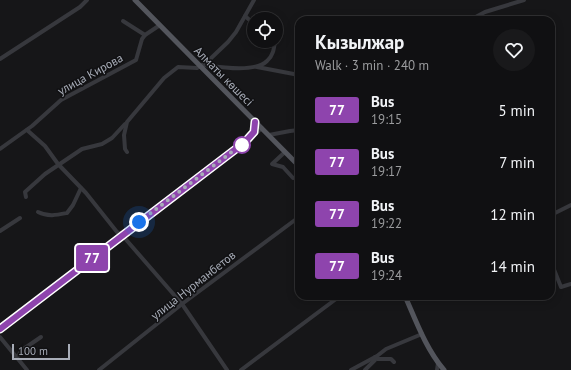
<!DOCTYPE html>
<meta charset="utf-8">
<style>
body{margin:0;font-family:"PT Sans",sans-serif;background:#19191b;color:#f1f3f6;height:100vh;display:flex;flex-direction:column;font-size:15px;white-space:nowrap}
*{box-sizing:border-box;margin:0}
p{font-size:13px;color:#9c9d9f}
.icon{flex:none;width:22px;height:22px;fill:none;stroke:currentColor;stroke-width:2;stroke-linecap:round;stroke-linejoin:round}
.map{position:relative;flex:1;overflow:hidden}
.side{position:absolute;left:295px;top:16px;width:260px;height:284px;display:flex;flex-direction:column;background:#101012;border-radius:12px;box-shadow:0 2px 10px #0003,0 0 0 1px #303032}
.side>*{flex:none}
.badge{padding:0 8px;border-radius:3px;font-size:14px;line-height:26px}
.controls{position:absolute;left:247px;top:12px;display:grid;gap:8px}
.controls a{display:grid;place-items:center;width:36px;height:36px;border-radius:50%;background:#101012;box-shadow:0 2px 10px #0003,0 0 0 1px #303032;font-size:20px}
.scale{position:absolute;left:12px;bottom:10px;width:58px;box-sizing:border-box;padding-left:4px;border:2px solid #a8adb8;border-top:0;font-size:11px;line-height:14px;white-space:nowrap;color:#a8adb8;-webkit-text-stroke:3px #111113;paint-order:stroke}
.you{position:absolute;width:20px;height:20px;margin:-10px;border:3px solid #fff;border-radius:50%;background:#1a73e8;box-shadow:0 0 0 6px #1a73e833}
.map>.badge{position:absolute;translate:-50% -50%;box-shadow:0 0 0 2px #fff}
.round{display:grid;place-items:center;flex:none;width:42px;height:42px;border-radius:21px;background:#19191b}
.summary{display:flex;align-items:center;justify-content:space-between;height:68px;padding:0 20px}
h1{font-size:19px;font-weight:800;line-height:30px}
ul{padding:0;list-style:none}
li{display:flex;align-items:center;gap:12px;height:52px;padding:0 20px}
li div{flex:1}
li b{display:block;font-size:15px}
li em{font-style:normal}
li .badge{min-width:44px;font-weight:700;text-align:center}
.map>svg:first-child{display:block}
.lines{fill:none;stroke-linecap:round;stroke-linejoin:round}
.minor{stroke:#37383d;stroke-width:4}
.major{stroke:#53555c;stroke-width:5}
.line-casing{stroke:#fff;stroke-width:9}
.line{stroke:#8e44ad;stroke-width:6}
.walk{stroke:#a8adb8;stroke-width:4;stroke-dasharray:0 7.2}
.stop-dot{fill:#fff;stroke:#8e44ad;stroke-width:2}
.labels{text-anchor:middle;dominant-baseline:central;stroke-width:3;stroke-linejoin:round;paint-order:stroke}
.street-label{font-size:12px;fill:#a8adb8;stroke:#111113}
</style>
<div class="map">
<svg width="571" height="370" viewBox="0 0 571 370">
<rect width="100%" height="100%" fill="#161618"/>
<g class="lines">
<g class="minor">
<polyline points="245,16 254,24"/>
<polyline points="470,20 485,12 524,0"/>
<polyline points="123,21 145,35"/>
<polyline points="276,38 278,29"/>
<polyline points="269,41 271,44"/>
<polyline points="0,59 80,7 87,0"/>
<path d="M204,65C219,67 255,73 267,61C273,56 274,49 275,41"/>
<polyline points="257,67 299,75"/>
<polyline points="27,130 45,146 58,164 86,193 117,232 122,235 182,304 227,370"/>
<polyline points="252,134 254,132 255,122"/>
<polyline points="269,135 290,131 299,130"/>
<polyline points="0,149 32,126 61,100 136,60 142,39 145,35 160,25"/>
<polyline points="127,152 125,149 124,135 127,122 164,78 178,67 197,68 207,62 228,42 236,32 254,0"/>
<polyline points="285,152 272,164 283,167 293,178"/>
<polyline points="26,197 25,192 45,174 82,149 102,144 112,138 125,124"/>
<path d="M38,212C48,217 57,215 67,213L73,205L81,188"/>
<polyline points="551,215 571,205"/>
<polyline points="0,231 20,218"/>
<polyline points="551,262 561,287 571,284"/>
<polyline points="0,329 119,237 254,135 262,128"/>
<polyline points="0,337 27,370"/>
<polyline points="17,357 22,350 41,337"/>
<polyline points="99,370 182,304 299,217"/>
<polyline points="241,370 340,296"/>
<polyline points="351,370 377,356 386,349 422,334"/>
<polyline points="365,370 375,360 375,357 378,359 391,359 394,362"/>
<polyline points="437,370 438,363"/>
</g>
<g class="major">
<polyline points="135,0 299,166"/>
<path d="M405,296C416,321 426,349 444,370"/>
</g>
</g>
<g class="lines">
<g class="line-casing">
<polyline id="line" points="0,329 245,142 254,132 255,122"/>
</g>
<use href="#line" class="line"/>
<polyline class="walk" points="139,222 245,142 242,145"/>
</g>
<circle class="stop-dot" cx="242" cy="145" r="8"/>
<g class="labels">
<g class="street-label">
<text transform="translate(90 74) rotate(-29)">улица Кирова</text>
<text transform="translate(224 76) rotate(45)">Алматы көшесі</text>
<text transform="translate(193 285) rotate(-38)">улица Нурманбетов</text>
</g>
</g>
</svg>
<div class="controls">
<a><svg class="icon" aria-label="locate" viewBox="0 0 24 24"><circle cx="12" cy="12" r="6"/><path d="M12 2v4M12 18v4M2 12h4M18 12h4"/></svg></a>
</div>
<div class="scale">100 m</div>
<div class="you" style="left:139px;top:222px"></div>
<b class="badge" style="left:92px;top:258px;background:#8e44ad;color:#fff">77</b>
<section class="side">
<div class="summary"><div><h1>Кызылжар</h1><p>Walk · 3 min · 240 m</p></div><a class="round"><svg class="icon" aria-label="heart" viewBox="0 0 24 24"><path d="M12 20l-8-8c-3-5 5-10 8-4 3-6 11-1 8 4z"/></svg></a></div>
<ul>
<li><span class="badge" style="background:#8e44ad;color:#fff">77</span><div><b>Bus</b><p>19:15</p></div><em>5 min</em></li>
<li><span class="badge" style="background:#8e44ad;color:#fff">77</span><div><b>Bus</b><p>19:17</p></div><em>7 min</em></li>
<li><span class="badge" style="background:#8e44ad;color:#fff">77</span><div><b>Bus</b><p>19:22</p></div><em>12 min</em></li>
<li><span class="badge" style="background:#8e44ad;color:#fff">77</span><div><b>Bus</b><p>19:24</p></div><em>14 min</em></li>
</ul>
</section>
</div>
